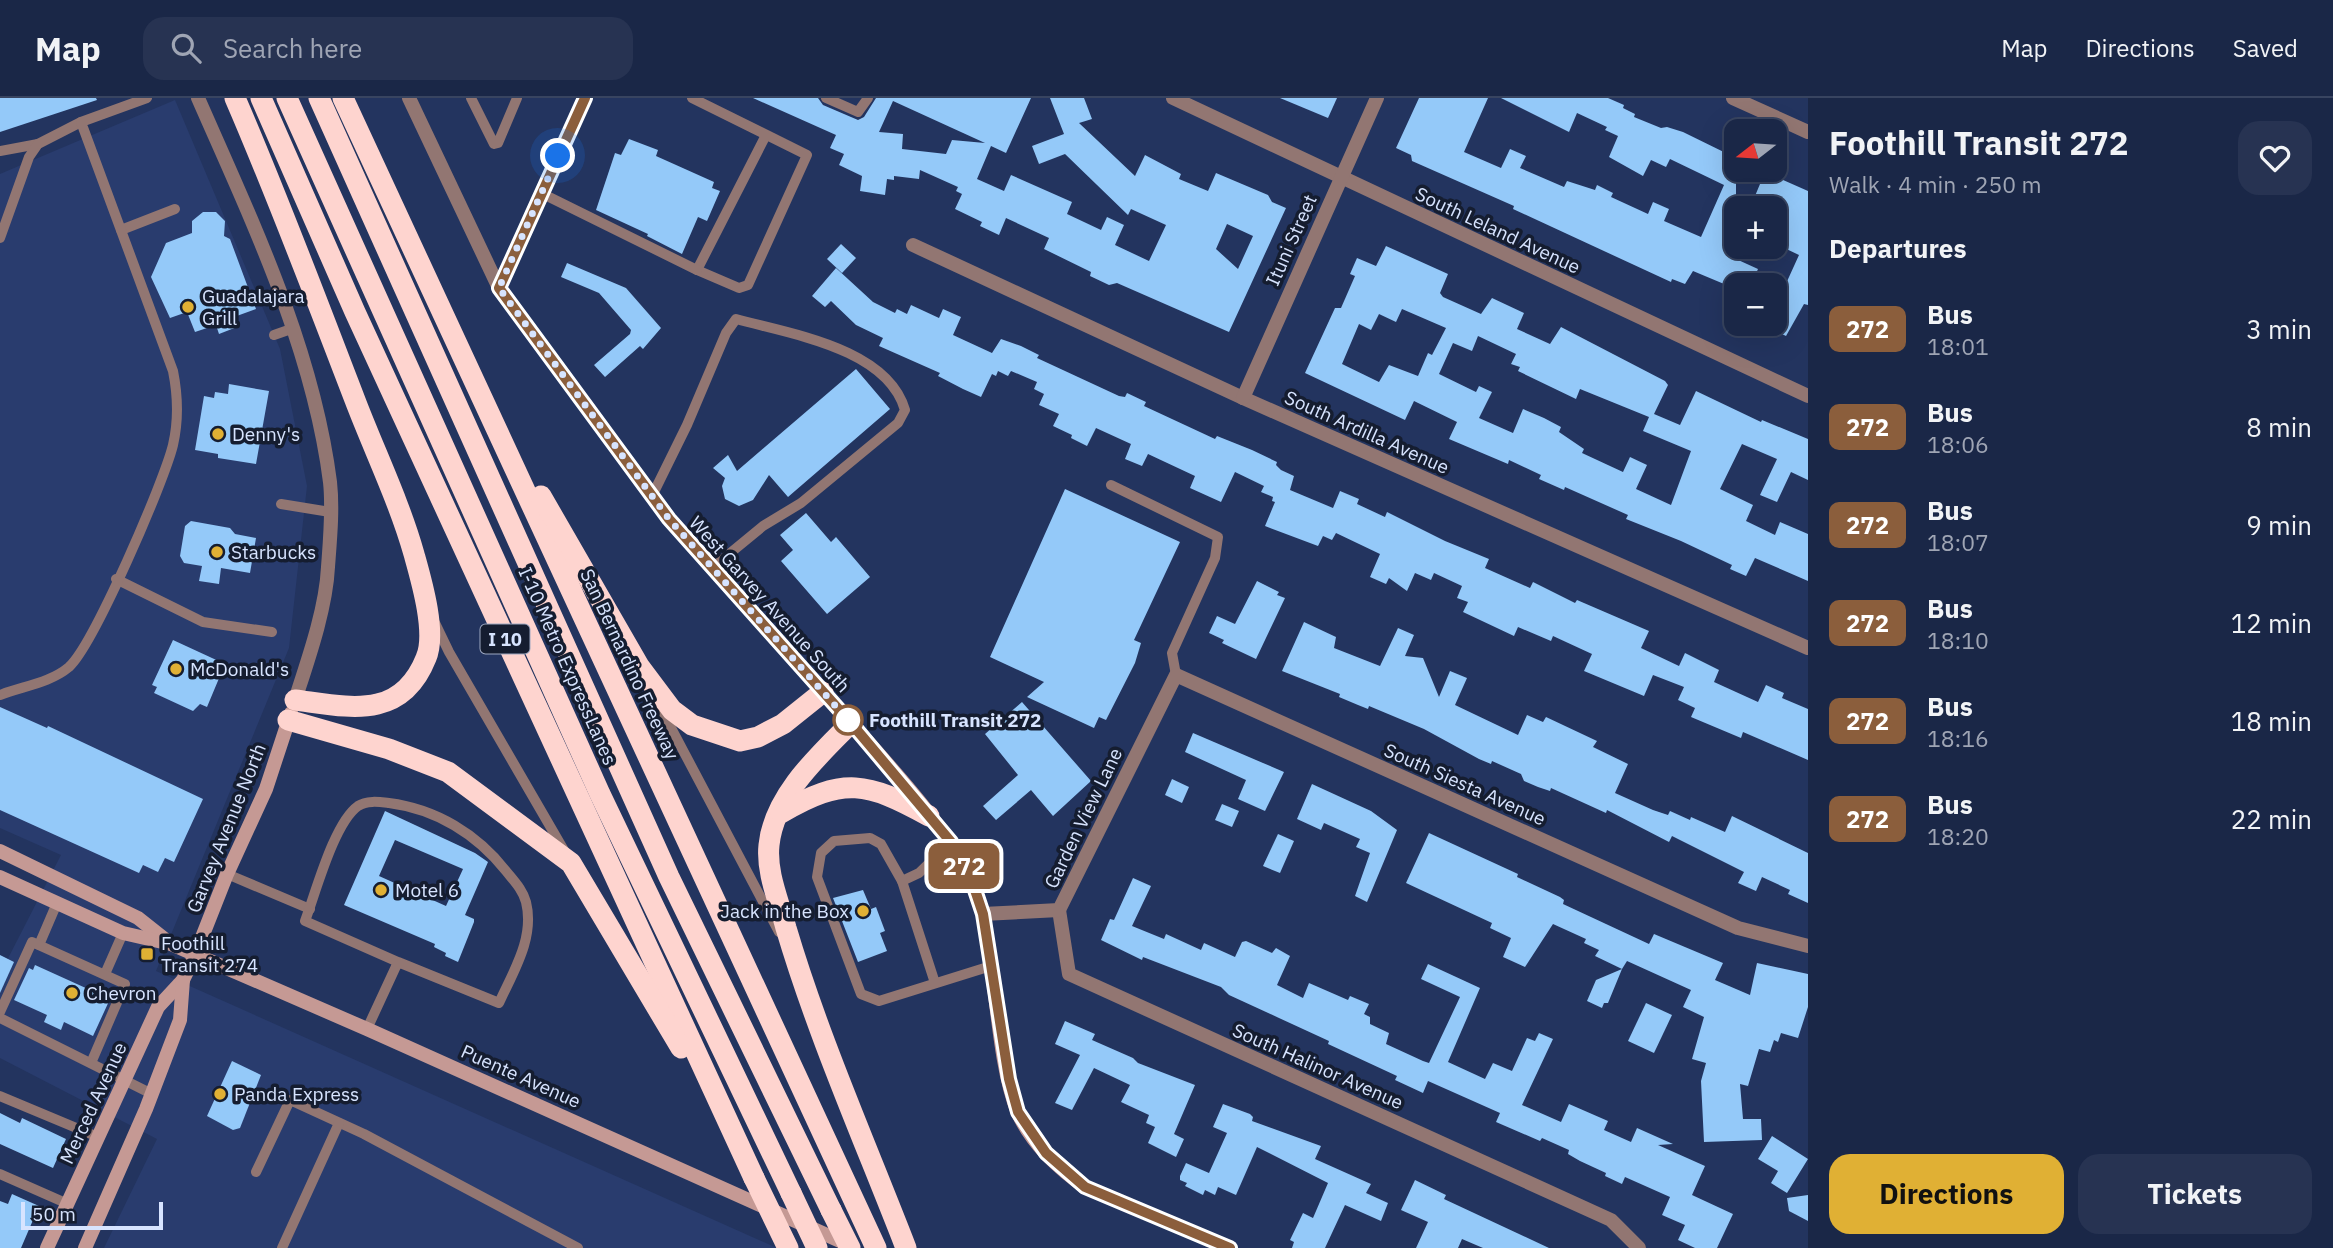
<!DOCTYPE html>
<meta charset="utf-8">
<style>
body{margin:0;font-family:"IBM Plex Sans",sans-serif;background:#273352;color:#f1f3f6;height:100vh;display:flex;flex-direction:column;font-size:26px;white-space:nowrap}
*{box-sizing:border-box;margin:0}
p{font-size:23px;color:#9fa5b4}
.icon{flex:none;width:38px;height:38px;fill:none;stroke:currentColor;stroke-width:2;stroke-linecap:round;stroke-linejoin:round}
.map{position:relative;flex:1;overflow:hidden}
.panel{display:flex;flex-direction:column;background:#1a2747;width:525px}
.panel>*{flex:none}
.badge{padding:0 14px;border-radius:10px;font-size:24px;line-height:46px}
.needle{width:46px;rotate:253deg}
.buttons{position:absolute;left:1724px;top:21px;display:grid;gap:14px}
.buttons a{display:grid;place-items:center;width:63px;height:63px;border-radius:14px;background:#1a2747;box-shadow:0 7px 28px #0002,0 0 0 2px #384460;font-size:35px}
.scale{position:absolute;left:21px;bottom:18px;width:142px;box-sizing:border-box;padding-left:7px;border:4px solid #d7e4ff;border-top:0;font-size:19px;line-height:24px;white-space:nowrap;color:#d7e4ff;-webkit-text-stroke:5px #151d30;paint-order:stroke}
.you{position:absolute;width:35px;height:35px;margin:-18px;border:5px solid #fff;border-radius:50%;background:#1a73e8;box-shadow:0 0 0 10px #1a73e833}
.map>.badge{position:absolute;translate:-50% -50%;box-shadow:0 0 0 4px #fff}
h2{padding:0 21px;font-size:26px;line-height:63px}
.round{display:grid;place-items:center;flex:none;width:74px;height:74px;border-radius:21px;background:#273352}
.overview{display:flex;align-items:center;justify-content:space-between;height:119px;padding:0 21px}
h1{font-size:33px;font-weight:800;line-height:52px}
.action{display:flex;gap:14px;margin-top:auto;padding:14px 21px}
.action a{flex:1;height:80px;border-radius:21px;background:#e0b034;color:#111;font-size:28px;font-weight:800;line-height:80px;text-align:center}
.action a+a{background:#273352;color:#f1f3f6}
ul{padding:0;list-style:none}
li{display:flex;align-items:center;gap:21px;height:98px;padding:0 21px}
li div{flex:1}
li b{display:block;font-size:26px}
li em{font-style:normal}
li .badge{min-width:77px;font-weight:700;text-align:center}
header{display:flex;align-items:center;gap:42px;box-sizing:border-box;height:98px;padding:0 35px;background:#1a2747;border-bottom:2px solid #384460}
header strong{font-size:33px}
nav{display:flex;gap:38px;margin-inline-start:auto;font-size:24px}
.search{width:490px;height:63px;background:#273352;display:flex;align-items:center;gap:18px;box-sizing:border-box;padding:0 24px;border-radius:21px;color:#9fa5b4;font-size:26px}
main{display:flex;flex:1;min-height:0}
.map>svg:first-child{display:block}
.built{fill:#293c6e}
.building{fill:#94c9f9;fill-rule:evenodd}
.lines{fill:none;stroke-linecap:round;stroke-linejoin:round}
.service{stroke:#927672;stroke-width:10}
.minor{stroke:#927672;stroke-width:14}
.tertiary{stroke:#927672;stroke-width:14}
.secondary{stroke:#c59994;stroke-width:14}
.motorway{stroke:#fed4cf;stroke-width:21}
.motorway-bridge{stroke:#fed4cf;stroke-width:21}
.line-casing{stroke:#fff;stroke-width:16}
.line{stroke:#8b5e3c;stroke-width:10}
.walk{stroke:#d7e4ff;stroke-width:7;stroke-dasharray:0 12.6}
.poi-dot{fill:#e0b034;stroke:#151d30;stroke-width:2.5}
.stop-dot{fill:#fff;stroke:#8b5e3c;stroke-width:3.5}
.labels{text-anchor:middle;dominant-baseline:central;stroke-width:7;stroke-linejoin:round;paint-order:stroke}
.shield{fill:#151d30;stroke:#9da8c1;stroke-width:2}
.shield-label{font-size:18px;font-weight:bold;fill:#d7e4ff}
.street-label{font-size:19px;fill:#d7e4ff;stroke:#151d30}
.poi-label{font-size:19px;fill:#d7e4ff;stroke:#151d30;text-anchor:start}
.stop-label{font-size:19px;font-weight:bold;fill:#d7e4ff;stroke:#151d30;text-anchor:start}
</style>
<header>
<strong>Map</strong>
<div class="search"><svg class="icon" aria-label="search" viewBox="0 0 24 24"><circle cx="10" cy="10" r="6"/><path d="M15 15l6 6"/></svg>Search here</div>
<nav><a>Map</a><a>Directions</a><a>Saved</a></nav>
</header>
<main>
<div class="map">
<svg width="1808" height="1150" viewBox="0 0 1808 1150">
<rect width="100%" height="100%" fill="#23345f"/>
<polygon class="built" points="175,2 280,251 307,388 289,550 156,873 777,1150 104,1150 157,1041 0,960 0,876 61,757 0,730 0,76"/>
<g class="building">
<polygon points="0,0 96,0 97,2 0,34"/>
<path d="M753,0H818L823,7L858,22L864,19L876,0H1031L1006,55L991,48L977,81L1004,93L1011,77L1072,104L1067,116L1101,132L1107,119L1124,127L1115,147L1149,163L1166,127L1131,111L1128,117L1065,56L1039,66L1032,48L1064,36L1050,0H1084L1092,21L1079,25L1135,78L1145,57L1181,76L1179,81L1208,93L1216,75L1268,97L1272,104L1286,110L1229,234L1117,185L1109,187L1090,178L1091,174L1044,151L1049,140L1006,120L999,137L980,128L982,124L955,111L962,96L956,93L958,89L920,72L919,81L894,78V82L887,81L885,97L860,93L862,78L839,67L844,56L830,50L836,37ZM893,3L985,45L952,42L946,56L902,51L903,36L879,34ZM1227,126L1253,138L1238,171L1216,151Z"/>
<polygon points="1280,0 1337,0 1328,20"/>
<polygon points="1419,0 1488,0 1464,54 1501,70 1510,51 1526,58 1520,70 1564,89 1567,83 1595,92 1597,87 1613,95 1611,99 1648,116 1653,104 1669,111 1664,123 1701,139 1724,87 1670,61 1666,69 1651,62 1643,78 1609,59 1618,38 1605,32 1607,29 1577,15 1569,34 1501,0 1608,0 1624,7 1623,10 1635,16 1634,19 1661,30 1667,29 1683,34 1736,60 1736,161 1758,171 1751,187 1736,187 1736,191 1693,173 1685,186 1672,181 1671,184 1513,111 1514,108 1412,63 1411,57 1396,50"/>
<polygon points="629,41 658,52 656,58 714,84 712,90 720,93 707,123 698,119 682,156 647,138 648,136 596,112 615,55 621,57"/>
<polygon points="1765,74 1808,93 1808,207 1804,206 1786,238 1774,232 1774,199 1779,201 1799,157 1774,145 1774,132 1781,118 1774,115 1774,110 1750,110"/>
<polygon points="203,114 216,114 225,123 224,138 230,141 256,211 234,219 237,229 219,236 216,227 195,234 187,214 170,220 151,179 166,145 192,135 192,123"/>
<polygon points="841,146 856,160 842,175 827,161"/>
<path d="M1386,148L1448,176L1440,195L1443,199L1481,216L1492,200L1524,215L1517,231L1550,246L1561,229L1665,283L1668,287L1654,316L1680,327L1696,293L1761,324L1762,322L1808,341V382L1791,374L1777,404L1760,397L1777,361L1742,346L1720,391L1753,407L1746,423L1775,437L1780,424L1808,436V483L1755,460L1746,478L1730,471L1732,467L1681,443L1626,421L1628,417L1565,389L1564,392L1539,381L1541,377L1509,362L1508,366L1449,341L1457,324L1414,303L1405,322L1305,275L1335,210H1341L1355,178L1350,176L1357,160L1376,168ZM1402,211L1446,230L1432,257L1428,255L1418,278L1389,267L1379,284L1342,266L1359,226L1371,232L1379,216L1396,224ZM1478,238L1516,256L1511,266L1520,269L1518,273L1576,301L1580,291L1649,319L1643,333L1691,353L1671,407L1636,391L1647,367L1630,359L1623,374L1582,355L1584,351L1559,334L1561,329L1544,320L1523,311L1513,335L1479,320L1492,294L1479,288L1476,294L1439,276L1453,245L1472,253Z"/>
<polygon points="567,165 626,190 661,230 643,251 640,248 605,279 594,267 630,236 631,232 599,195 561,179"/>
<polygon points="836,170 873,204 895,215 897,211 907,216 911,207 939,220 943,211 961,219 953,237 992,255 1001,241 1021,248 1039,257 1037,260 1119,298 1125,299 1127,295 1146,304 1144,308 1215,341 1217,338 1252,352 1277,364 1276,367 1281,372 1294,378 1290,392 1333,410 1340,393 1359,401 1357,406 1385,419 1387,414 1445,443 1489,461 1485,470 1530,490 1533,484 1575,505 1577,502 1649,533 1641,550 1679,568 1685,555 1719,572 1714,584 1758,604 1766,587 1784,595 1782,600 1808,611 1808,662 1743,634 1741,640 1691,619 1695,610 1678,602 1684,589 1653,577 1644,598 1584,573 1592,556 1553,538 1551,543 1518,529 1514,538 1463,514 1468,504 1457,500 1462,488 1434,475 1431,482 1415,475 1407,493 1389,480 1386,486 1370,479 1380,456 1336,435 1332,442 1323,438 1318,448 1265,428 1275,404 1272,403 1273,399 1261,394 1264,388 1235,374 1221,404 1190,390 1195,378 1148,356 1142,368 1125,361 1131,346 1096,330 1087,348 1071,340 1072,337 1053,328 1059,316 1039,307 1044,296 1034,291 1037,284 1011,273 1008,278 998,273 996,278 992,276 981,299 963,291 938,278 940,275 879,248 883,240 856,227 831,203 825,209 812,198"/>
<polygon points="856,271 890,311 788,399 769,377 753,402 739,408 725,401 722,388 725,380 713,370 728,357 737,373"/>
<polygon points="229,286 269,293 256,366 218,360 218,356 195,352 204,298 214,300 215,294 228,296"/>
<polygon points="1065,391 1180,444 1134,542 1141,545 1135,565 1106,622 1099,619 1094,630 1027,599 1044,584 990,559"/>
<polygon points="806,415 831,444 836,439 870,479 827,516 781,463 793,452 780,437"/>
<polygon points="191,423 230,430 235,436 256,440 250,475 221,470 219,486 199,483 202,468 184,465 180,458 185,428"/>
<polygon points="1257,483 1279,494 1277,497 1285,500 1256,561 1222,545 1224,542 1209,535 1217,518 1235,526"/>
<polygon points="1304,524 1336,539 1334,550 1380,568 1398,530 1414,537 1405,558 1423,560 1439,599 1450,573 1467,580 1455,607 1518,637 1527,617 1543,624 1546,619 1597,643 1593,649 1628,666 1615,695 1653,712 1668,717 1670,713 1690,722 1691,719 1725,734 1732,718 1808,755 1808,805 1788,796 1790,792 1762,779 1756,793 1738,785 1744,774 1672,738 1669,744 1607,712 1606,715 1551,690 1550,693 1538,689 1524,683 1521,676 1492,663 1491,666 1479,661 1424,631 1369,608 1368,611 1358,607 1339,599 1340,596 1282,573"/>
<polygon points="173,542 225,566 207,609 200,606 193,613 154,595 157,589 152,587"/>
<polygon points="1022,604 1091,683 1053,718 1031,692 996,722 983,708 1018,677 985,636"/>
<polygon points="0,609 47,630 48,628 203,701 174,764 165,760 158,774 143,767 139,775 0,712"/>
<polygon points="1193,635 1284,674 1265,713 1238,701 1246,682 1185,654"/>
<polygon points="1172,681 1189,689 1182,705 1165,697"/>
<polygon points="1312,686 1371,713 1397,732 1367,804 1355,798 1370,755 1356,749 1360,741 1324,725 1321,732 1297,721"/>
<polygon points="1222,706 1239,713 1232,729 1215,722"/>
<path d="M385,713L475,755L488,764L465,817L474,821V824L458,864L445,858L446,855L434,849L435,846L344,807ZM395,742L463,771L446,808L379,778Z"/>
<polygon points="1429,735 1518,776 1517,779 1560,799 1564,802 1563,806 1649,846 1654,836 1723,865 1715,882 1750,897 1757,865 1808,876 1808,909 1798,940 1781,935 1778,944 1774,942 1770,954 1759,951 1748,988 1740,986 1743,1021 1761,1021 1762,1042 1704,1044 1701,983 1706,965 1692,961 1704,919 1683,909 1691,892 1627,863 1622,871 1595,858 1599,852 1584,845 1586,841 1553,826 1525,869 1503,859 1511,840 1490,830 1492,825 1406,785"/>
<polygon points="1278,736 1294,743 1280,775 1263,768"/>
<polygon points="1133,780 1151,788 1132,828 1164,841 1166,836 1201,852 1204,845 1235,859 1242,844 1246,843 1272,855 1276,850 1290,858 1277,887 1303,900 1309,885 1348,902 1350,898 1369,906 1364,916 1370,919 1370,926 1389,935 1386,946 1423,963 1429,965 1460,899 1421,881 1428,866 1480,890 1448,964 1485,981 1493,965 1512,973 1527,940 1535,943 1539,935 1553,941 1522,1007 1561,1024 1569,1006 1608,1023 1604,1032 1631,1044 1637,1030 1673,1046 1658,1047 1705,1068 1692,1097 1733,1116 1717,1150 1695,1150 1678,1142 1685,1127 1662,1117 1670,1099 1625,1079 1622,1086 1605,1078 1606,1075 1580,1063 1568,1056 1569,1052 1542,1040 1540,1043 1496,1024 1500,1015 1428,983 1423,995 1395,982 1397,978 1328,946 1329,943 1229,897 1221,889 1143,859 1142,862 1101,842 1110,821 1114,822"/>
<polygon points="863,792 871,811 876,809 885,833 880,835 887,853 858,864 833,800"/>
<polygon points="0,857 14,864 0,895"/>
<polygon points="35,867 110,901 93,938 64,924 61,932 44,924 47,917 14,902 29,870 33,872"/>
<polygon points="1622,871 1608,905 1604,905 1602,910 1587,903 1596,882"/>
<polygon points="1646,905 1672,917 1654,955 1628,943"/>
<polygon points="1065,923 1095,936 1092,942 1133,960 1138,965 1195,987 1174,1036 1184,1041 1176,1059 1148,1045 1155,1029 1146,1025 1149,1017 1121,1004 1130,987 1094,970 1072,1012 1055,1005 1080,957 1055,946"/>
<polygon points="232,963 261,977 240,1030 233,1032 207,1018"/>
<polygon points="1223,1006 1250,1016 1253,1019 1252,1023 1321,1048 1315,1061 1371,1086 1366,1095 1388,1105 1381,1123 1345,1107 1325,1150 1292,1150 1294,1144 1290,1142 1303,1115 1313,1120 1328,1085 1257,1049 1236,1097 1218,1089 1215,1097 1205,1092 1203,1097 1185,1088 1187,1085 1180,1082 1180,1078 1186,1065 1209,1075 1227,1035 1213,1029"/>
<polygon points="0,1015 20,1025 22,1020 66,1041 53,1070 0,1046"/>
<polygon points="1772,1038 1808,1061 1787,1095 1771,1085 1778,1073 1758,1061"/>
<polygon points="1415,1082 1446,1097 1444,1101 1549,1150 1483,1150 1462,1141 1458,1150 1416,1150 1428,1124 1401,1112"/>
<polygon points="12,1096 39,1108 21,1150 0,1150 0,1103 8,1106"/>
<polygon points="1808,1097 1808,1123 1789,1113 1787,1100"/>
</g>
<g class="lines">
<g class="service">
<polyline points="471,0 494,46 498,45 517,0"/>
<polyline points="692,0 807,57 748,187 739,190 697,172 766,37"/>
<polyline points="826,0 858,14 868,0"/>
<polyline points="0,53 38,46"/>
<polyline points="541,95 697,172"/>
<polyline points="121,132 175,111"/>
<polyline points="0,140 29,59 38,46 81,24"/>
<polyline points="274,237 294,230"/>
<polyline points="1111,387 1218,439 1215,460 1172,555 1176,577"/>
<path d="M652,398L687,327L726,235L736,221C790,236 887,250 905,312L898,325L801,405L763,428L712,470"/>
<polyline points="281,406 330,414"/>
<polyline points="116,481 203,524 272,534"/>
<polyline points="435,525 449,554 565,754"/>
<path d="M0,597C23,588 50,585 69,569C94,546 164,384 173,347C179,321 178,298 173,273L81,24L147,0"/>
<polyline points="659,607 779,834"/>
<polyline points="227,776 310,811"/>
<polyline points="902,783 919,775 951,744"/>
<polyline points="39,847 57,805"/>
<polyline points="105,876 123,835"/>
<polyline points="935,885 902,783 881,746 870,740 834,743 821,755 817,779 861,896 879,903 991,868"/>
<polyline points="0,914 32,844 125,886 91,965"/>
<polyline points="0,920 152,996"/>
<path d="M367,931L398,864L305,823C316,794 334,725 358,708C367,702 380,704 389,705C436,711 477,736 506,773C514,783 523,792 526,804C535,840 513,874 499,905L398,864"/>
<polyline points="0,998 98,1039"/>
<polyline points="256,1074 290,1002 364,1036 578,1150"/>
<polyline points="0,1076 68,1106"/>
<polyline points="282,1150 339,1025"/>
</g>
<g class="minor">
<polyline points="1173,0 1808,298"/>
<polyline points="1733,0 1808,34"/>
<polyline points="913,147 1243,300 1808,550"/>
<polyline points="1243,300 1377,0"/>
<polyline points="1059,812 1069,876 1611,1122 1639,1150"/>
<polyline points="983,816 1059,812 1176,577 1738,830 1808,848"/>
</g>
<g class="tertiary">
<path d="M198,0C252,123 313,250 330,384C333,411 330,442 328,469C326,511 308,562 295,602"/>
<polyline points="409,0 499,190 669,421 823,594"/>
<polyline points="499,190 585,0"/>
</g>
<g class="secondary">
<path d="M823,594C871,649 944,721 973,786C983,809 986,834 990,858C997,904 1001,974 1018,1015C1032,1046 1058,1070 1085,1089L1230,1150"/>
<polyline points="0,753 138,820 167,843"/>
<polyline points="0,779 123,835 171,846 367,931 849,1147"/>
<polyline points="47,1150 158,909 183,882 195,857 227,776 266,691 291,615"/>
<polyline points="85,1150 146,1011 180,922 183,882"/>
</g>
<g class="motorway">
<path d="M235,0C278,99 316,201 355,302C374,352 399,403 414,456C421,481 437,535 426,560C401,623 349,609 295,602"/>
<polyline points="261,0 355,214 754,1080"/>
<polyline points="287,0 600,696 791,1095"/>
<polyline points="319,0 669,779 831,1112"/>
<polyline points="343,0 876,1150"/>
<polyline points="541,398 639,568 672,612 692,627 740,643 758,639 783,626 823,594"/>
<polyline points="288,622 389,651 448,674 571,765 681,950"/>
<path d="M851,625C818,658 774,698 769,747C766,775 779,803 786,830C818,938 865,1044 906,1150"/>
<path d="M781,715C844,678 867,684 929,718"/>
</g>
<g class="motorway-bridge">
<polyline points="754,1080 788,1150"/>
<polyline points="791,1095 817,1150"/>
<polyline points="831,1112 850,1150"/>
</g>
</g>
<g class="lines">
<g class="line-casing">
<polyline id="line" points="585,0 499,190 669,421 851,625 951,744 974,789 983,816 1009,981 1018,1014 1046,1055 1085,1089 1230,1150"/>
</g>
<use href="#line" class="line"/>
<polyline class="walk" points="558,58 499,190 669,421 848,622"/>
</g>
<g class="poi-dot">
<circle cx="188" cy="209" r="7"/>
<circle cx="218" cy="336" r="7"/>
<circle cx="217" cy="454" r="7"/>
<circle cx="176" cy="571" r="7"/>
<circle cx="381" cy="792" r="7"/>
<circle cx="863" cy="813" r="7"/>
<rect x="140" y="849" width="14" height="14" rx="3.5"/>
<circle cx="72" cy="895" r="7"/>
<circle cx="220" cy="996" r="7"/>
</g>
<circle class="stop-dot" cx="848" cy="622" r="14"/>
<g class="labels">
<rect class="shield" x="480.5" y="526.5" width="49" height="29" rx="5"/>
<g class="shield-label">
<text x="505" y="541">I 10</text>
</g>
<g class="street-label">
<text transform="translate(1498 132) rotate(25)">South Leland Avenue</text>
<text transform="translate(1291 142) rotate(-66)">Ituni Street</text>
<text transform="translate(1367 334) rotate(24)">South Ardilla Avenue</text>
<text transform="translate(770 506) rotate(48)">West Garvey Avenue South</text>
<text transform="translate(630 566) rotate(65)">San Bernardino Freeway</text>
<text transform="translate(568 568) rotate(66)">I-10 Metro ExpressLanes</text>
<text transform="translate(1465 686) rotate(24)">South Siesta Avenue</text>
<text transform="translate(1083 720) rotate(-64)">Garden View Lane</text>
<text transform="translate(226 730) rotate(-68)">Garvey Avenue North</text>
<text transform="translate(1318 968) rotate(24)">South Halinor Avenue</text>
<text transform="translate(521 978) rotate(24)">Puente Avenue</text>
<text transform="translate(93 1005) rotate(-65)">Merced Avenue</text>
</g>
<g class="poi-label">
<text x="202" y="198">Guadalajara<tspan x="202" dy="22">Grill</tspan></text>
<text x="232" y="336">Denny's</text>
<text x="231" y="454">Starbucks</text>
<text x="190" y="571">McDonald's</text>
<text x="395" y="792">Motel 6</text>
<text x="849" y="813" text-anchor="end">Jack in the Box</text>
<text x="161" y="845">Foothill<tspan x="161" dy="22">Transit 274</tspan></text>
<text x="86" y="895">Chevron</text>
<text x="234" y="996">Panda Express</text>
</g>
<g class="stop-label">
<text x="869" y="622">Foothill Transit 272</text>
</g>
</g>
</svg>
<div class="buttons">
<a><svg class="needle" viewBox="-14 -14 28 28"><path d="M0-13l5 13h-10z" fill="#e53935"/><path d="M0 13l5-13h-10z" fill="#9fa5b4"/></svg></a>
<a>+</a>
<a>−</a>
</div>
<div class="scale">50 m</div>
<div class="you" style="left:558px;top:58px"></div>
<b class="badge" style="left:964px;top:768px;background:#8b5e3c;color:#fff">272</b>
</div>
<section class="panel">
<div class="overview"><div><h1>Foothill Transit 272</h1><p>Walk · 4 min · 250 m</p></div><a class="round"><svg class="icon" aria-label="heart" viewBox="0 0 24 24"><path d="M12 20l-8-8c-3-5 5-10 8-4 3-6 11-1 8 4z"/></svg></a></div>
<h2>Departures</h2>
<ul>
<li><span class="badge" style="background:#8b5e3c;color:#fff">272</span><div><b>Bus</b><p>18:01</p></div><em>3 min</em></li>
<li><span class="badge" style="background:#8b5e3c;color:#fff">272</span><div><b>Bus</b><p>18:06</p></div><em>8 min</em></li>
<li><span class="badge" style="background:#8b5e3c;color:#fff">272</span><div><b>Bus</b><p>18:07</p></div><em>9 min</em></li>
<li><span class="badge" style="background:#8b5e3c;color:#fff">272</span><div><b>Bus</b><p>18:10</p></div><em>12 min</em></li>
<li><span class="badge" style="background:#8b5e3c;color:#fff">272</span><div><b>Bus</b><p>18:16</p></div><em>18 min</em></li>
<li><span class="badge" style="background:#8b5e3c;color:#fff">272</span><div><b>Bus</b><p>18:20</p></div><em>22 min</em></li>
</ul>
<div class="action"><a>Directions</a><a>Tickets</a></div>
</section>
</main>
